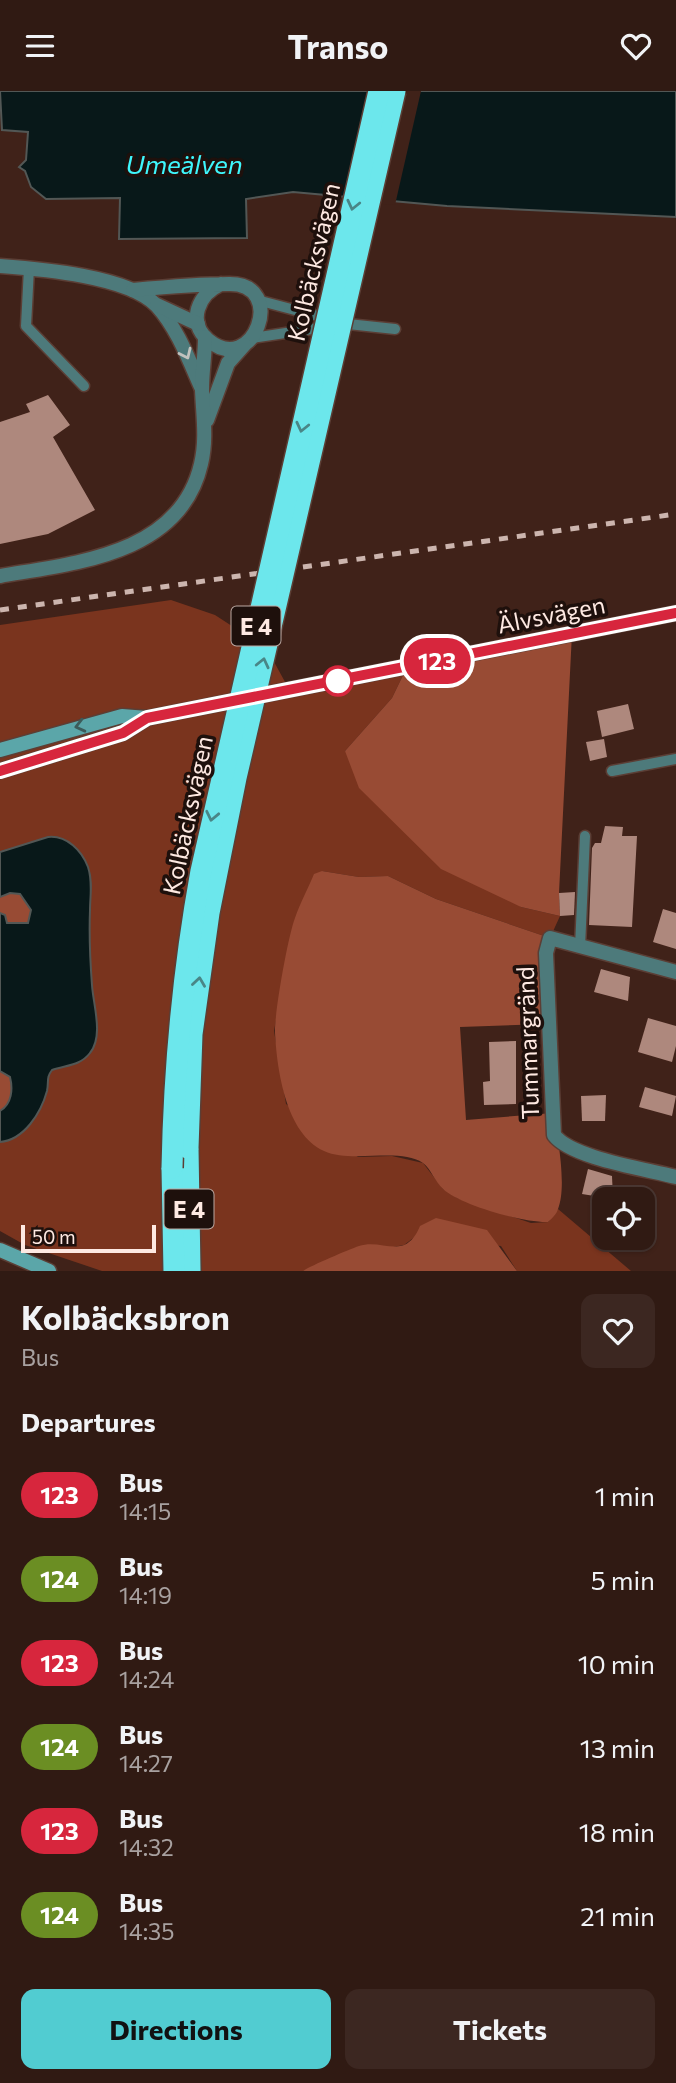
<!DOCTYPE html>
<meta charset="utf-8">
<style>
body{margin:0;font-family:Commissioner,sans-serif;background:#3c2721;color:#f1f3f6;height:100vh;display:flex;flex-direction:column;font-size:26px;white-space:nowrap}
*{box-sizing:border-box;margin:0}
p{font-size:23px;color:#a8a1a0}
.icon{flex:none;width:38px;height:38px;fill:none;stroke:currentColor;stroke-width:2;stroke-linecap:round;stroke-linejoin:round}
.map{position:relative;height:1180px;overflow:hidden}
.details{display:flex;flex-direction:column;background:#301a13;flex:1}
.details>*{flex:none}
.badge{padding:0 14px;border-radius:23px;font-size:24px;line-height:46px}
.controls{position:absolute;left:592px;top:1096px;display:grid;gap:14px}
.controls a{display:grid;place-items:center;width:63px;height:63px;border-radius:14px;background:#301a13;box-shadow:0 2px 5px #0004,0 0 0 2px #4b3833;font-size:35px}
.scale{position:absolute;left:21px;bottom:18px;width:135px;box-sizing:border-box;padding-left:7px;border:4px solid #fee9e2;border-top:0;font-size:19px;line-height:24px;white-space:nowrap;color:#fee9e2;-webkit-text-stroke:5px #1e100c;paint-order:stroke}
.map>.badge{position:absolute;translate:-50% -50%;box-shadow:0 0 0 4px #fff}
h2{padding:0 21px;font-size:26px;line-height:63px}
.round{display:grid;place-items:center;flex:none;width:74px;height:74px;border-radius:14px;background:#3c2721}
.summary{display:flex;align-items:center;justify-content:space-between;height:119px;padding:0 21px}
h1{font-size:33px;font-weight:700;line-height:52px}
.primary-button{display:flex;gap:14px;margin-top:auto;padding:14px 21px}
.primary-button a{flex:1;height:80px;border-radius:14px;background:#51ccd1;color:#111;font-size:28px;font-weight:700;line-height:80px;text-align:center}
.primary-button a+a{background:#3c2721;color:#f1f3f6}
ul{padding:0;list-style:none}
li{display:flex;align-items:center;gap:21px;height:84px;padding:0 21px}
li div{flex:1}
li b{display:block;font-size:26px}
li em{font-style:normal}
li .badge{min-width:77px;font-weight:700;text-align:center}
header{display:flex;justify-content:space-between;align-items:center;height:91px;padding:0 21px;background:#301a13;font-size:32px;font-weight:700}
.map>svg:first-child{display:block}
.green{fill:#7a341e}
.forest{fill:#984b34}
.water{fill:#081819;stroke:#525755;stroke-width:2}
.pier{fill:#402219}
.building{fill:#ae887d}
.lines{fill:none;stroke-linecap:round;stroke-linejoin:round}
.lane-casing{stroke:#5b3e35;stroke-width:13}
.street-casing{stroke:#5b3e35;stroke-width:17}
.secondary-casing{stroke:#5b3e35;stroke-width:17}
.highway-casing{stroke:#5b3e35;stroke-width:24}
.lane{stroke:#4d7a7b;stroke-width:10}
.street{stroke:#4d7a7b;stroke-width:14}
.secondary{stroke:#5ba6a9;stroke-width:14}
.highway{stroke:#6ce7ec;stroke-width:21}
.rail{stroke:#ccb5ae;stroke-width:5;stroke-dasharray:9 9;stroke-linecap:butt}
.highway-bridge-casing{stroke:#5b3e35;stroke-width:24;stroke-linecap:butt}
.highway-bridge{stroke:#6ce7ec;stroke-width:21}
.oneway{stroke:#498687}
.oneway2{stroke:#c0c2be}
.oneway3{stroke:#3c5b5a}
.line-casing{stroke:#fff;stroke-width:16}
.line{stroke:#d7263d;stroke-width:10}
.stop-dot{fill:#fff;stroke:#d7263d;stroke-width:3.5}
.labels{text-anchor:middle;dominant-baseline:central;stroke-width:7;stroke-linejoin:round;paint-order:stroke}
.shield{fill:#1e100c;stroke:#bba8a2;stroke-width:2}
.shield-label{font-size:23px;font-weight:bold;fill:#fee9e2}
.street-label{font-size:24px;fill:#fee9e2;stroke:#1e100c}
.water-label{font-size:26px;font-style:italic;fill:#3ef6fc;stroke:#1e100c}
</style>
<header><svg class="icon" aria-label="menu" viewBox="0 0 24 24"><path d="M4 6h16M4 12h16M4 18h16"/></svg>Transo<svg class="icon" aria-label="heart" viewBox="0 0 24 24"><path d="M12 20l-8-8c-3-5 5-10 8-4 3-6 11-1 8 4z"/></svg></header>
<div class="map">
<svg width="676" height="1180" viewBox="0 0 676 1180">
<rect width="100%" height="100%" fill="#402219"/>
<polygon class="green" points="171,509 215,524 267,558 290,600 407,576 392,607 345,660 521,816 560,825 550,847 436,808 388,785 359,786 322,780 284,884 274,940 286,1013 358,1066 392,1065 423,1072 443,1098 457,1107 531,1132 548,1131 558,1118 631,1180 517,1180 501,1155 416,1145 404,1154 339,1166 303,1180 102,1180 25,1154 0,1140 0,534"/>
<g class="forest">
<polygon points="572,542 559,802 560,825 521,816 441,778 359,697 345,660 392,607 407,576"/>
<path d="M322,780L359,786L388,785L436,808L550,847L547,933L460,936L466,1029L553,1022C558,1045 567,1096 558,1118C557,1123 551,1128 548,1131C524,1132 460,1114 443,1098C435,1091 431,1078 423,1072C399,1056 352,1073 324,1060C286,1043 277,979 275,942C274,924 288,845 295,827C300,812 308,798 314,783Z"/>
<polygon points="10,802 20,803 31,819 28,832 6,832 5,824 0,822 0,806"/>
<path d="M0,980L10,986C13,998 12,1013 0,1020Z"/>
<path d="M436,1127L487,1139L517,1180H303C312,1174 348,1159 359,1155C383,1147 405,1171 420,1135Z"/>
</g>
<g class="water">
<polygon points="0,0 676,0 676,126 447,115 293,101 246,108 247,147 119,148 120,107 46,108 31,96 25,80 19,76 26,69 28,41 2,39"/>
<path d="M48,746C67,744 82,760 88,776C93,791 90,805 90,819C89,844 90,868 92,894C93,913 104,945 90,962C80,975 66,974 52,979C46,987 49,990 47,1000C41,1022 24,1049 0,1051V1020C12,1013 13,998 10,986L0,980V822L5,824L7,832H28L31,819L20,803L10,802L0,806V761Z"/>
</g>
<polygon class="pier" points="372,0 421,0 395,114 348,110"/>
<g class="building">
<polygon points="48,304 70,334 53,346 95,419 48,443 0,453 0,331 30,321 26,313"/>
<polygon points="628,613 634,638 602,646 597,620"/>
<polygon points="604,648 607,666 590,670 586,651"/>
<polygon points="605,735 623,736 622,745 637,745 632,836 589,834 592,757 595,752 601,752"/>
<polygon points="575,801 574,824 560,825 559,802"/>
<polygon points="663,818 676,822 676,858 653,851"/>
<polygon points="601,878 630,886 628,910 594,901"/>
<polygon points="648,927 676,935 676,955 672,971 638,961"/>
<polygon points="516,950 516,1013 484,1014 483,991 490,990 489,951"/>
<polygon points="645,996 676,1005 672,1025 639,1016"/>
<polygon points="606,1004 605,1030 582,1030 581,1005"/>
<polygon points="588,1078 612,1085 613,1108 582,1103"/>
</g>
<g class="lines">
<g class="lane-casing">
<g id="lane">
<polyline points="29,177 26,235 84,295"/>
<polyline points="257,209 348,233 395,238"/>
<polyline points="252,247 325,236"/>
<polyline points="612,680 676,668"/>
<polyline points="580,856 585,745"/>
</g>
</g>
<g class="street-casing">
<g id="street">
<path d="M0,175C40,178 129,185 157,215C177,237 189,269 201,296"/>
<path d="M133,199C165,196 197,193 229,193C288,192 254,287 208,249C187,231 198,203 221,193"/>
<polyline points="157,214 198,233"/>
<polyline points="207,329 228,272 244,254"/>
<path d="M0,485C75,472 180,464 201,373C207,348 203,324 202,299C202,281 205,264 205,246"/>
<path d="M676,881L550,847L546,862L554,1044C571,1067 646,1078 676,1086"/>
</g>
</g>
<g class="secondary-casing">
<g id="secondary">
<polyline points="0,659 122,625 147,627 676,522"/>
<polyline points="0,680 123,642 147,627"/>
<polyline points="0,1159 49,1180"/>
</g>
</g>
<g class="highway-casing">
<g id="highway">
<polyline points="188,1057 190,1180"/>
<polyline points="172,1077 174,1180"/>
</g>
</g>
<use href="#lane" class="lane"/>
<use href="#street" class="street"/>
<use href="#secondary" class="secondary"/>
<use href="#highway" class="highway"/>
<polyline class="rail" points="0,519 676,423"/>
<g class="highway-bridge-casing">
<g id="highway-bridge">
<polyline points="188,1057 192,943 209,822 236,687 395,0"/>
<path d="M172,1077C174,976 183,879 201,780L379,0"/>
</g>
</g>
<use href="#highway-bridge" class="highway-bridge"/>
</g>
<defs><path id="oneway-chevron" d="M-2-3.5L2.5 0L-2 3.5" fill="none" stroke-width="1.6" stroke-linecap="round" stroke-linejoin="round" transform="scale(1.75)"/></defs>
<g class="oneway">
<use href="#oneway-chevron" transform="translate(353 114) rotate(103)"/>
<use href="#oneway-chevron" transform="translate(302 336) rotate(103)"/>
<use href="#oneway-chevron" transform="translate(263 572) rotate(-77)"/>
<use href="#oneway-chevron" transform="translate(212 725) rotate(102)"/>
<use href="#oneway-chevron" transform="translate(199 891) rotate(-82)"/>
</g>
<use class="oneway2" href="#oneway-chevron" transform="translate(186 263) rotate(65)"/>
<use class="oneway3" href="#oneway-chevron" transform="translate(80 635) rotate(166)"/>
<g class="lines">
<g class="line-casing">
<polyline id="line" points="0,680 123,642 147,627 676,522"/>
</g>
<use href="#line" class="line"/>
</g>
<circle class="stop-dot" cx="338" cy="590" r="14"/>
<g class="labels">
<g class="shield">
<rect x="231.5" y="515.5" width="49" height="39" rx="5"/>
<rect x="164.5" y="1098.5" width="49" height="39" rx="5"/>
</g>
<g class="shield-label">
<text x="256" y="535">E 4</text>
<text x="189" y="1118">E 4</text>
</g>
<g class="street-label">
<text transform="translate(313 171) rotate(-77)">Kolbäcksvägen</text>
<text transform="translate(551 523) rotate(-11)">Älvsvägen</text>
<text transform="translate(187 724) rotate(-78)">Kolbäcksvägen</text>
<text transform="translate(527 952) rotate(-92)">Tummargränd</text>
</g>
<g class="water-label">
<text x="184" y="72">Umeälven</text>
</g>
</g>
</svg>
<div class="controls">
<a><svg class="icon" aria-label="locate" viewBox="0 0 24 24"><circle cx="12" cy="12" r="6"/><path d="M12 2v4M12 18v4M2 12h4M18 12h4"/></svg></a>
</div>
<div class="scale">50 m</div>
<b class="badge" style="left:437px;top:570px;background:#d7263d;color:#fff">123</b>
</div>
<section class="details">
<div class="summary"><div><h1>Kolbäcksbron</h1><p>Bus</p></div><a class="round"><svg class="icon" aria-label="heart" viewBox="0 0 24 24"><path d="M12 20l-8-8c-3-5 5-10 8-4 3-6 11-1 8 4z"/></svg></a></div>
<h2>Departures</h2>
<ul>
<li><span class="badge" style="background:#d7263d;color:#fff">123</span><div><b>Bus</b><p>14:15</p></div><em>1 min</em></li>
<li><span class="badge" style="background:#6b8e23;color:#fff">124</span><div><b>Bus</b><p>14:19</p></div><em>5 min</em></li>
<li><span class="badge" style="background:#d7263d;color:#fff">123</span><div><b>Bus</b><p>14:24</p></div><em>10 min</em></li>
<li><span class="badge" style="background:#6b8e23;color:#fff">124</span><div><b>Bus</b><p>14:27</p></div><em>13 min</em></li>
<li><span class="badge" style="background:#d7263d;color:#fff">123</span><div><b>Bus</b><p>14:32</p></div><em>18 min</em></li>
<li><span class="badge" style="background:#6b8e23;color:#fff">124</span><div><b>Bus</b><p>14:35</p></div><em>21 min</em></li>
</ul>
<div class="primary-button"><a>Directions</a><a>Tickets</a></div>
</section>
